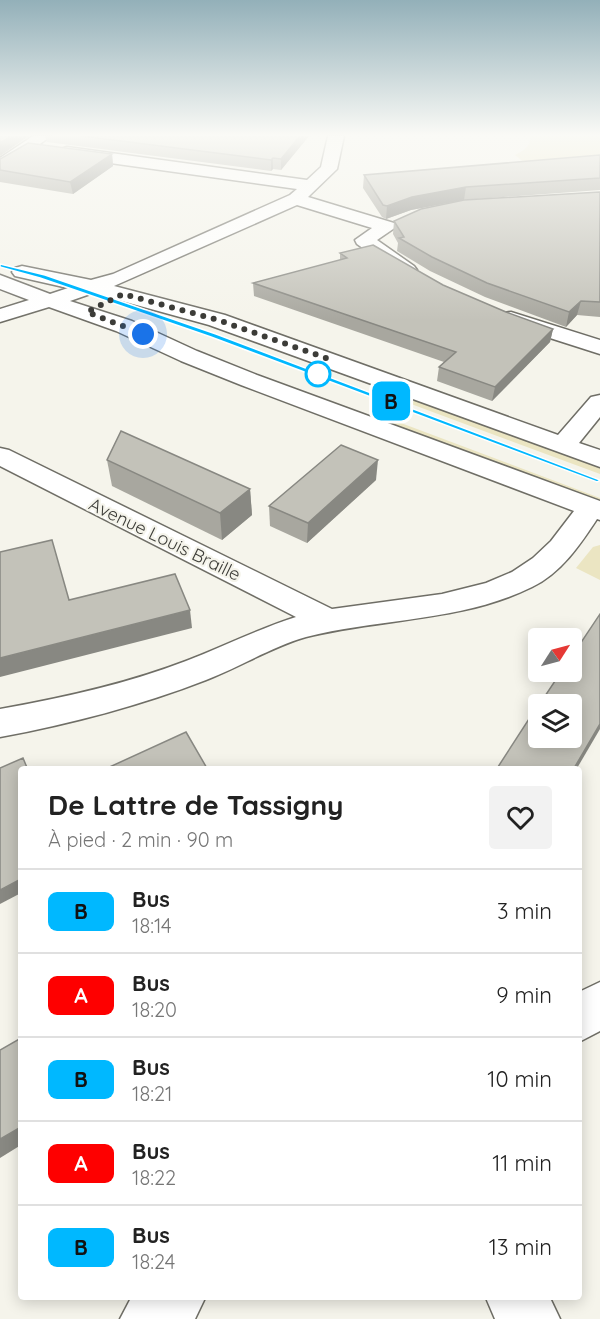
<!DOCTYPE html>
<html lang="fr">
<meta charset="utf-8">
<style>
body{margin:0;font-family:Quicksand,sans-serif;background:#f2f2f2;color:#222;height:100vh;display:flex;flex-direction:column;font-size:22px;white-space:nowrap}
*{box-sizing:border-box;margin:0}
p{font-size:20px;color:#767676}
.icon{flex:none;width:33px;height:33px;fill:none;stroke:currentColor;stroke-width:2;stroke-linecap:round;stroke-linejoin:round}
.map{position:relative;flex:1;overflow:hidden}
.sheet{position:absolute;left:18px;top:766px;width:564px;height:534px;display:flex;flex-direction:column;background:#fff;border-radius:6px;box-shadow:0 3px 15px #0003}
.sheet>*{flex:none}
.badge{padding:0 12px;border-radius:9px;font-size:21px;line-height:39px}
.needle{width:39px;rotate:54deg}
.tools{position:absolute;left:528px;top:628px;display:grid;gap:12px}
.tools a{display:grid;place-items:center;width:54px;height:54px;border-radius:6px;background:#fff;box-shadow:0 3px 15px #0003;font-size:30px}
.you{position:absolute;width:30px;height:30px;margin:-15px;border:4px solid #fff;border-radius:50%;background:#1a73e8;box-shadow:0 0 0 9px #1a73e833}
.map>.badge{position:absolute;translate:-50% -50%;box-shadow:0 0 0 3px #fff}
.round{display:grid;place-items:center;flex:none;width:63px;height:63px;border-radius:6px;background:#f2f2f2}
.headline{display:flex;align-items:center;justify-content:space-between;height:102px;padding:0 30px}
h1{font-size:28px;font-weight:700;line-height:45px}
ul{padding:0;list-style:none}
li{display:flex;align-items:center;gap:18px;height:84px;padding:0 30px;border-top:2px solid #e0e0e0}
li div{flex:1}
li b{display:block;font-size:22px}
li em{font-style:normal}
li .badge{min-width:66px;font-weight:700;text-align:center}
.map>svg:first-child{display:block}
.green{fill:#ebe5c2}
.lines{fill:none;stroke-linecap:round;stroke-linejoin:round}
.street-casing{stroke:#6f6e66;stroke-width:3}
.street{fill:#fff;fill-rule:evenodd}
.wall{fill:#a8a79f}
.shaded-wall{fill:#888882}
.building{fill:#c3c2b9;stroke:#888882;stroke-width:1.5}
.line{fill:#00b8ff;stroke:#fff;stroke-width:1.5}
.walk{stroke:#3c3c38;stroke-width:6;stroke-dasharray:0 10.8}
.stop-dot{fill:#fff;stroke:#00b8ff;stroke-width:3}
.labels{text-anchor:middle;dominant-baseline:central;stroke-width:4.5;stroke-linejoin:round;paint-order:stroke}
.street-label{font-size:18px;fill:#3c3c38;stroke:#f5f4eb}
</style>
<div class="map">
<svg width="600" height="1319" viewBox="0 0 600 1319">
<rect width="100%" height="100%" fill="#f5f4eb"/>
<g class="green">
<path d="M530,136H600V167L537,173L515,155C524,150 531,147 530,136Z"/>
<polygon points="410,395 600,463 600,474 403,401"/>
<polygon points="385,417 600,498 600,504 377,423"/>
<polygon points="600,545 600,580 576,568 593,547"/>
</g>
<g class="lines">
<g class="street-casing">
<g id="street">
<polygon points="33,136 51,136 6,168 0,170 0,158"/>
<path d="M328,136H344L337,169L308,197L394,223L396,227L377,240L414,266L417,270L414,274H400L357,244L355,240L372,228L297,205L114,286L225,315L558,435L591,397L600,395V417L579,443L600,450V467L209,325L93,293L70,301L132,321L197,351L257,375L600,501V520L597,519C580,545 561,573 532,587C461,622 381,618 306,637C271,647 240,667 206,680C139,706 70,724 0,737V709C63,698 126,684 186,661C223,647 258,629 296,617L0,466V448L9,450L332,609L442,594L486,583L512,572L533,558L551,541L574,511L241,385L181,361L116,331L49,307L0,322V309L29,300L0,289V275L50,294L68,288L15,276L12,272L15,268L22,266L91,280L113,274L290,195L297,189L67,157L59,152L61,149L67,147L307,180L321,167Z"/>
<polygon points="511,312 600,340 600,354 503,323 500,318 503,313"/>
<polygon points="600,982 600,1031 579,1042 579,992"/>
<polygon points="131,1298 205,1298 195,1319 120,1319"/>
<polygon points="486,1298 550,1298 560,1319 495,1319"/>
</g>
</g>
<use href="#street" class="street"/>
</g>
<g class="wall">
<polygon points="45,136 309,136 281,170 273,169 271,171 47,142"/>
<polygon points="112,154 113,166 73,194 0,182 0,159"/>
<polygon points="600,155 600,190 464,200 411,210 386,219 382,217 363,188 364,175"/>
<polygon points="600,192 600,317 577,315 566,327 485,297 430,271 397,251 398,243 393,234 394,221"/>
<polygon points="340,253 443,285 506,312 553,329 550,342 492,401 437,381 439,367 444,362 254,296 253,283 340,260"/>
<polygon points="107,460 250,489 252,515 222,540 112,486"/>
<polygon points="376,480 307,543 270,526 269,506"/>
</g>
<g class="shaded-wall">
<polygon points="11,136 29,136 0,156 0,143"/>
<polygon points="300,136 309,136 281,170 281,159"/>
<polygon points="112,154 113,166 73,194 70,182"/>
<polygon points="273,158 273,169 271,171 271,160"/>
<polygon points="466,187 464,200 411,210 386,219 387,206 412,197"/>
<polygon points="581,301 577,315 566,327 569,312"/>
<polygon points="553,329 550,342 492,401 495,387"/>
<polygon points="378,460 376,480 307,543 308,523"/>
<polygon points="250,489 252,515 222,540 220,513"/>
<polygon points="190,610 192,628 0,677 0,658"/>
<polygon points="600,724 600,729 576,770 573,770"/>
<polygon points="21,879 21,893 0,904 0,890"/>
<polygon points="21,1127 21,1145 0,1158 0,1139"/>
</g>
<g class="building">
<polygon points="0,136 11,136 0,143"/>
<polygon points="81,136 300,136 281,159 273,158 271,160"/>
<polygon points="28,143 112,154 70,182 0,170 0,159"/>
<polygon points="600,155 600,178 466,187 412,197 387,206 383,205 364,175"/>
<polygon points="600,192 600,302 581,301 569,312 487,283 432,257 399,238 404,237 394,221 421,209 464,200"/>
<polygon points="373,245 443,285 506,312 553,329 495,387 439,367 456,352 253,283 347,258 340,253"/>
<polygon points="121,431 250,489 220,513 107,460"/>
<polygon points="341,445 378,460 308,523 269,506"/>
<polygon points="52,540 69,600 175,574 190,610 0,658 0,552"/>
<polygon points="600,614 600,724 573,770 496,770 538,705 538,738 572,738 572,705 539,705 561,672 572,672 572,656"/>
<polygon points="186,732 208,770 103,770"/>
<polygon points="23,758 28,770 21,770 21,879 0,890 0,768"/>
<polygon points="21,1038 21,1127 0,1139 0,1050"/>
</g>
<linearGradient id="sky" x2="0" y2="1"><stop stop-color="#93b0b9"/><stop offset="0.42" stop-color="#fafaf6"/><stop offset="1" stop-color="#fafaf6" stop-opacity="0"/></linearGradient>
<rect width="600" height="321" fill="url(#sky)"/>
<polygon class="line" points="0,264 45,275 216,334 600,480 597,482 211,337 40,278 0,267"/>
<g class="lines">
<polyline class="walk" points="143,334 87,312 123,294 218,320 326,358 318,374"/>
</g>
<circle class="stop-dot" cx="318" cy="374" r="12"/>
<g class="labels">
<g class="street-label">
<text transform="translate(165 539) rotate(26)">Avenue Louis Braille</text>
</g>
</g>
</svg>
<div class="tools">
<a><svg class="needle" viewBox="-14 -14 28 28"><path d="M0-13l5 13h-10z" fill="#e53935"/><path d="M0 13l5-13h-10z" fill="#767676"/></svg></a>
<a><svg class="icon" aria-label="layers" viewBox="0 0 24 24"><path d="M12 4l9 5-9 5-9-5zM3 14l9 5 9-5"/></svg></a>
</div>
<div class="you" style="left:143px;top:334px"></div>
<b class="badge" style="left:391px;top:401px;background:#00b8ff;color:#111">B</b>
<section class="sheet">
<div class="headline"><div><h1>De Lattre de Tassigny</h1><p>À pied · 2 min · 90 m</p></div><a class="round"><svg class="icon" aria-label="heart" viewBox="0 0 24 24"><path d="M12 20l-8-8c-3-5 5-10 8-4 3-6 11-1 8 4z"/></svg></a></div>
<ul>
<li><span class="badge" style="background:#00b8ff;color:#111">B</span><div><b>Bus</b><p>18:14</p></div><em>3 min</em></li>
<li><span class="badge" style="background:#fe0000;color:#fff">A</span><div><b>Bus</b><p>18:20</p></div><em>9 min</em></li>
<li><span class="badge" style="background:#00b8ff;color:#111">B</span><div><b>Bus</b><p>18:21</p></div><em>10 min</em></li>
<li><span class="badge" style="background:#fe0000;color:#fff">A</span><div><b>Bus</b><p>18:22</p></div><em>11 min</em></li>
<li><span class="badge" style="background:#00b8ff;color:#111">B</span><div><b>Bus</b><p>18:24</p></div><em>13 min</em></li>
</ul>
</section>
</div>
